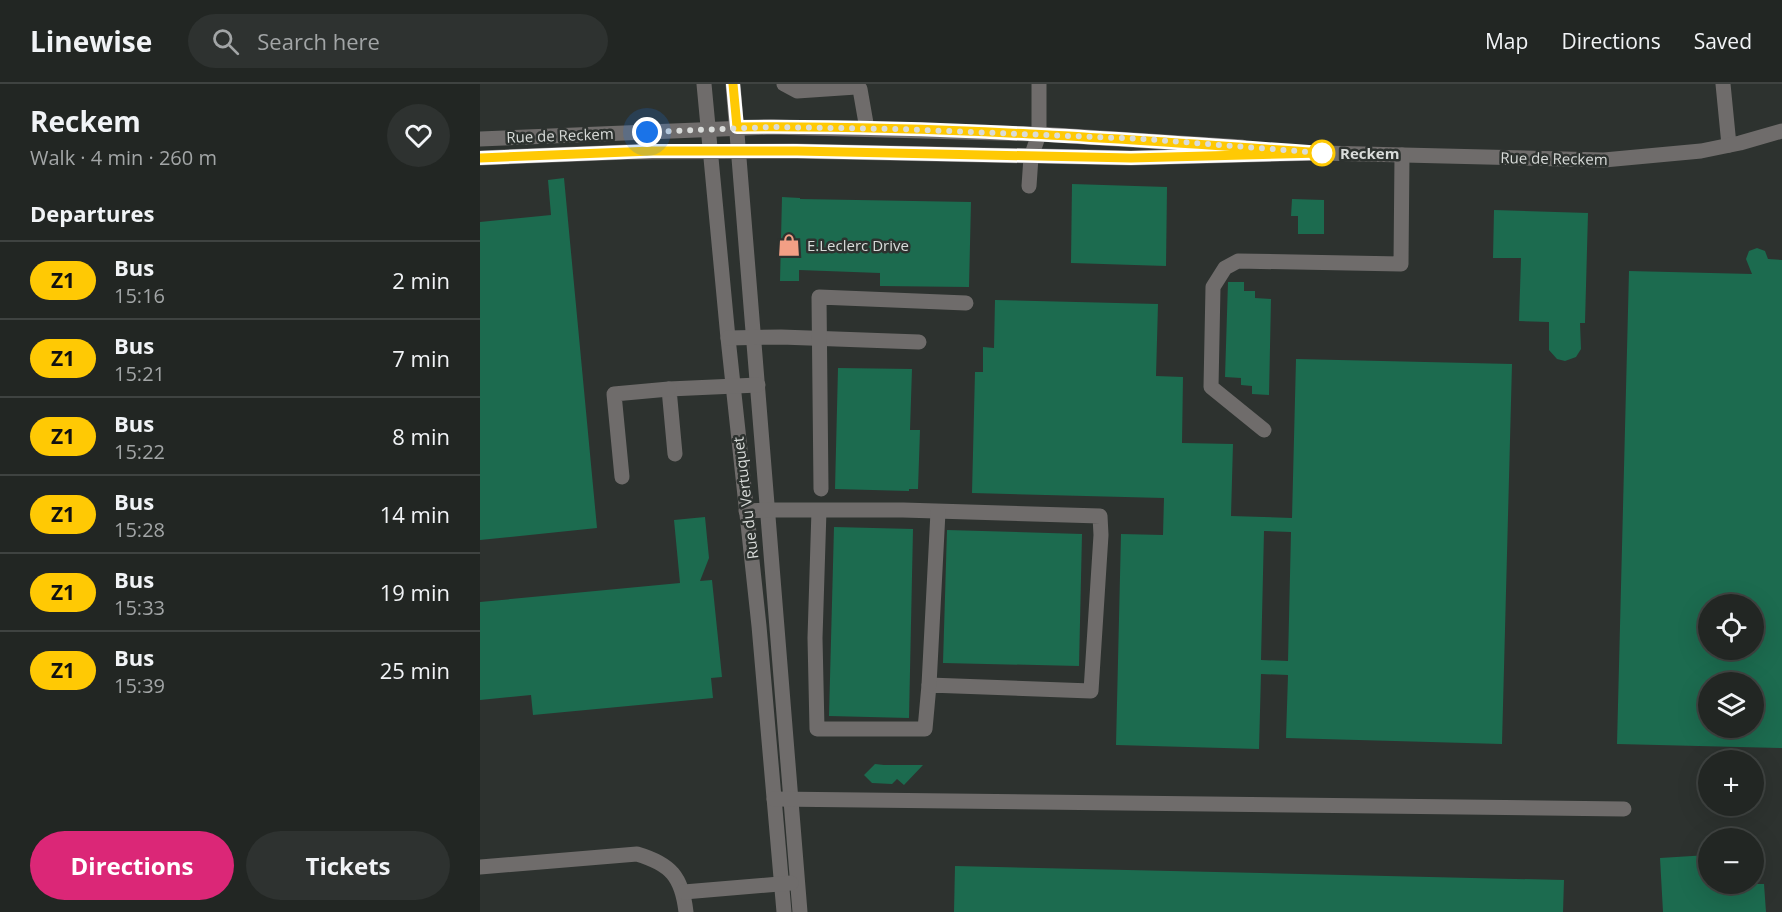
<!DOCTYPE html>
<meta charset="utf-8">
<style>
body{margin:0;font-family:"Open Sans",sans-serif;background:#2e3230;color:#f1f3f6;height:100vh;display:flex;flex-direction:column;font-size:22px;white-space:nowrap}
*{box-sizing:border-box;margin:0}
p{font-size:20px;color:#a2a5a6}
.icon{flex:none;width:33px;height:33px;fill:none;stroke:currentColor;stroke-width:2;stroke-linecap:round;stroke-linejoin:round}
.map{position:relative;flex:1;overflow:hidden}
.sheet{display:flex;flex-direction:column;background:#222623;width:480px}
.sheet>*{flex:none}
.badge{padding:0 12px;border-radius:20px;font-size:21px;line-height:39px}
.controls{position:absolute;left:1218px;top:510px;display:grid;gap:12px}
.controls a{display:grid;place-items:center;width:66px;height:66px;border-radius:50%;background:#222623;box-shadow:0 6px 24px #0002,0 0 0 2px #3f4341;font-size:30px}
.you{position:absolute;width:30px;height:30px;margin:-15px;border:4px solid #fff;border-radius:50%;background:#1a73e8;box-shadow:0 0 0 9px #1a73e833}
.map>.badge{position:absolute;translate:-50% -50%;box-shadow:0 0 0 3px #fff}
h2{padding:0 30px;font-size:22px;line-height:54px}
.round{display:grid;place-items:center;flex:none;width:63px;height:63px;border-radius:32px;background:#2e3230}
.overview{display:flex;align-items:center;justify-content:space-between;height:102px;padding:0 30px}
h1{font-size:28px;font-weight:700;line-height:45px}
.primary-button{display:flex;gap:12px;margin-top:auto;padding:12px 30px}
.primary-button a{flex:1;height:69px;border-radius:36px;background:#db2777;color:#fff;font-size:24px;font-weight:700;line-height:69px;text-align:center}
.primary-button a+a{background:#2e3230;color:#f1f3f6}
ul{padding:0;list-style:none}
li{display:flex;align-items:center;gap:18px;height:78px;padding:0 30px;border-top:2px solid #3f4341}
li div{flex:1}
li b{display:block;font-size:22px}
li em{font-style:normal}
li .badge{min-width:66px;font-weight:700;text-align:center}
header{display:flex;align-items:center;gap:36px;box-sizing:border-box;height:84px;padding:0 30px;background:#222623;border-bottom:2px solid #3f4341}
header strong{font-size:28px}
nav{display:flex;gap:33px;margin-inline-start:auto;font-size:21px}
.search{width:420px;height:54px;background:#2e3230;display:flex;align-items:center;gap:15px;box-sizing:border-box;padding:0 21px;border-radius:33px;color:#a2a5a6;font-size:22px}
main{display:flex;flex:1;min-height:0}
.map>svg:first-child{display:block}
.building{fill:#1c6b4f;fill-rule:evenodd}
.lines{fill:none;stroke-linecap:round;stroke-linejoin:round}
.minor{stroke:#6f6c6b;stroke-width:15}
.line-casing{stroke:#fff;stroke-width:14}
.line{stroke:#ffc904;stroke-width:9}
.walk{stroke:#d9dcda;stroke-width:6;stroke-dasharray:0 10.8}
.stop-dot{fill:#fff;stroke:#ffc904;stroke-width:3}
.labels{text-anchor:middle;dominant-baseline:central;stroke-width:5;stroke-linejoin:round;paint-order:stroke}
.street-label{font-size:15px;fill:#d9dcda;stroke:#2d322f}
.stop-label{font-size:15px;font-weight:bold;fill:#d9dcda;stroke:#2d322f;text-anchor:start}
.poi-label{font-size:15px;fill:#d9dcda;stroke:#2d322f;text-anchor:start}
</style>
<header>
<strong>Linewise</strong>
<div class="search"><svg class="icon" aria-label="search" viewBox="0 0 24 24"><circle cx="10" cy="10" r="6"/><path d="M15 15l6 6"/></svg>Search here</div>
<nav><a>Map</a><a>Directions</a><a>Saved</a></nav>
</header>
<main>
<section class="sheet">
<div class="overview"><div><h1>Reckem</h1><p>Walk · 4 min · 260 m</p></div><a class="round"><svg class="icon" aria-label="heart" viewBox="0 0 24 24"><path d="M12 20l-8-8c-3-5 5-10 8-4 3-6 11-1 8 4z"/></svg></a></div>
<h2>Departures</h2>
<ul>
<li><span class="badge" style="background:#ffc904;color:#111">Z1</span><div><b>Bus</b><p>15:16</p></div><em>2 min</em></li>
<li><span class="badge" style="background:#ffc904;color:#111">Z1</span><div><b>Bus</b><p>15:21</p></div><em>7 min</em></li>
<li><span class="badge" style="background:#ffc904;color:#111">Z1</span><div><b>Bus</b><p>15:22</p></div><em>8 min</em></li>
<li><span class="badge" style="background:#ffc904;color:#111">Z1</span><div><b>Bus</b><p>15:28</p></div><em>14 min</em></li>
<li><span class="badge" style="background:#ffc904;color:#111">Z1</span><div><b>Bus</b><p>15:33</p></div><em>19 min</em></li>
<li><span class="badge" style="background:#ffc904;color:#111">Z1</span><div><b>Bus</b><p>15:39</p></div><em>25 min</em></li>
</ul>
<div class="primary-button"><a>Directions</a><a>Tickets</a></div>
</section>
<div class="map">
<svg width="1302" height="828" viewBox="0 0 1302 828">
<rect width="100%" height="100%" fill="#2d322f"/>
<g class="building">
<polygon points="84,94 117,444 0,456 0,138 71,131 68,96"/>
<polygon points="592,100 687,103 686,182 591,179"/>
<polygon points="302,113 320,114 320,115 491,118 489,203 400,202 400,189 319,186 319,197 300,197"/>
<polygon points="812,115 844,116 844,150 818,150 818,132 811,132"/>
<polygon points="1014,126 1108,129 1105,239 1100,239 1101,265 1096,273 1085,277 1077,275 1069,266 1069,238 1039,237 1041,174 1013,174"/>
<path d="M1277,164L1285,167L1288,175L1302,176V664L1137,660L1149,187L1272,190L1266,175L1269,167ZM1228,520H1274V566H1228ZM1228,598H1274V644H1228Z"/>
<polygon points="748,198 764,198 764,207 775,207 775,214 791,215 789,311 772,310 772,302 761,301 761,294 745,293"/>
<path d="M515,216L678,220L676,292L703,293L702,359L753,360L751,432L812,434L816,275L1032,280L1022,660L806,654L808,591L781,590L779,665L636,661L641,450L683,451L684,414L492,409L495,288H503V263L514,264ZM784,447L811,448L808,577L781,576Z"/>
<polygon points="358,284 432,285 430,346 440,346 438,405 429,405 429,407 355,405"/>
<polygon points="225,433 229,474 220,497 232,496 242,593 231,594 233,614 53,631 51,611 0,616 0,518 200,499 194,436"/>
<polygon points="354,443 433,445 429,634 349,632"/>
<polygon points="467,446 602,450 599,582 463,579"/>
<polygon points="395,680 404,681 443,681 424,701 417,695 412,700 392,699 384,691"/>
<polygon points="1228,771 1228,800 1284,800 1286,828 1183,828 1180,774"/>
<polygon points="475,782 1084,796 1083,828 474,828"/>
</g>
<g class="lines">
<g class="minor">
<polyline points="224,0 248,254 279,542 304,828"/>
<polyline points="253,0 320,828"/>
<polyline points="304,0 317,7 376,3 380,5 387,45"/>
<polyline points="1243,0 1249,61"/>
<polyline points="0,55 291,43 559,50 762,63"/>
<polyline points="0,74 148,68 313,67 651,74 842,69 1124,76 1221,67 1260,59 1302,47"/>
<polyline points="549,102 551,73 559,50 559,0"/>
<polyline points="248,254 301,253 439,258"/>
<polyline points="784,346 731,303 733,203 745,184 758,177 921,180 922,71"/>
<polyline points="195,370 189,305 278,301"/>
<polyline points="142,393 134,310 189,305"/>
<polyline points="341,405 339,213 486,219"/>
<polyline points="266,427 287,426 423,426 620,432 621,451 611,607 449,601 445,645 337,645 335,554 339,426"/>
<polyline points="449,601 458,428"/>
<polyline points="294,715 1144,725"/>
<path d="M0,783L157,770C191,780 202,793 206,828"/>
<polyline points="204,808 311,799"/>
</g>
</g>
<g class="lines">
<g class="line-casing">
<path id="line" d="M0,74L172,67H317L651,74L842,69C648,55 453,41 257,43L253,0"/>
</g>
<use href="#line" class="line"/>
<polyline class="walk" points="167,48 291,43 417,45 664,55 842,69"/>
</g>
<defs>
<g id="shop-bare" transform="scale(1.8)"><path d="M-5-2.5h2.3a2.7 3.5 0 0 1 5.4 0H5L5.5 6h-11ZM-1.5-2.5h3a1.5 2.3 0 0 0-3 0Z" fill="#f39f85" stroke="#2d322f" stroke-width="2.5" paint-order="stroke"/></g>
</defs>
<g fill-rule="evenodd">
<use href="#shop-bare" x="309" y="161"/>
</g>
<circle class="stop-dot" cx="842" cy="69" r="12"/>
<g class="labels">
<g class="street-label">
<text transform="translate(80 51) rotate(-2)">Rue de Reckem</text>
<text transform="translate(1074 74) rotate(1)">Rue de Reckem</text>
<text transform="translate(265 414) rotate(-97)">Rue du Vertuquet</text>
</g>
<g class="stop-label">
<text x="860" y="69">Reckem</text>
</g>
<g class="poi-label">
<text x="327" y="161">E.Leclerc Drive</text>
</g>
</g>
</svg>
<div class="controls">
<a><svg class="icon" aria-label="locate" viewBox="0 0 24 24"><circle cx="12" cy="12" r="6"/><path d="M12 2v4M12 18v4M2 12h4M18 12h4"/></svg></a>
<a><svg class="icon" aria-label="layers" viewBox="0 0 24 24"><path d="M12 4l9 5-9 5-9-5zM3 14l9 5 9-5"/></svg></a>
<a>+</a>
<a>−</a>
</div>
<div class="you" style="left:167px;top:48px"></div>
</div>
</main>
